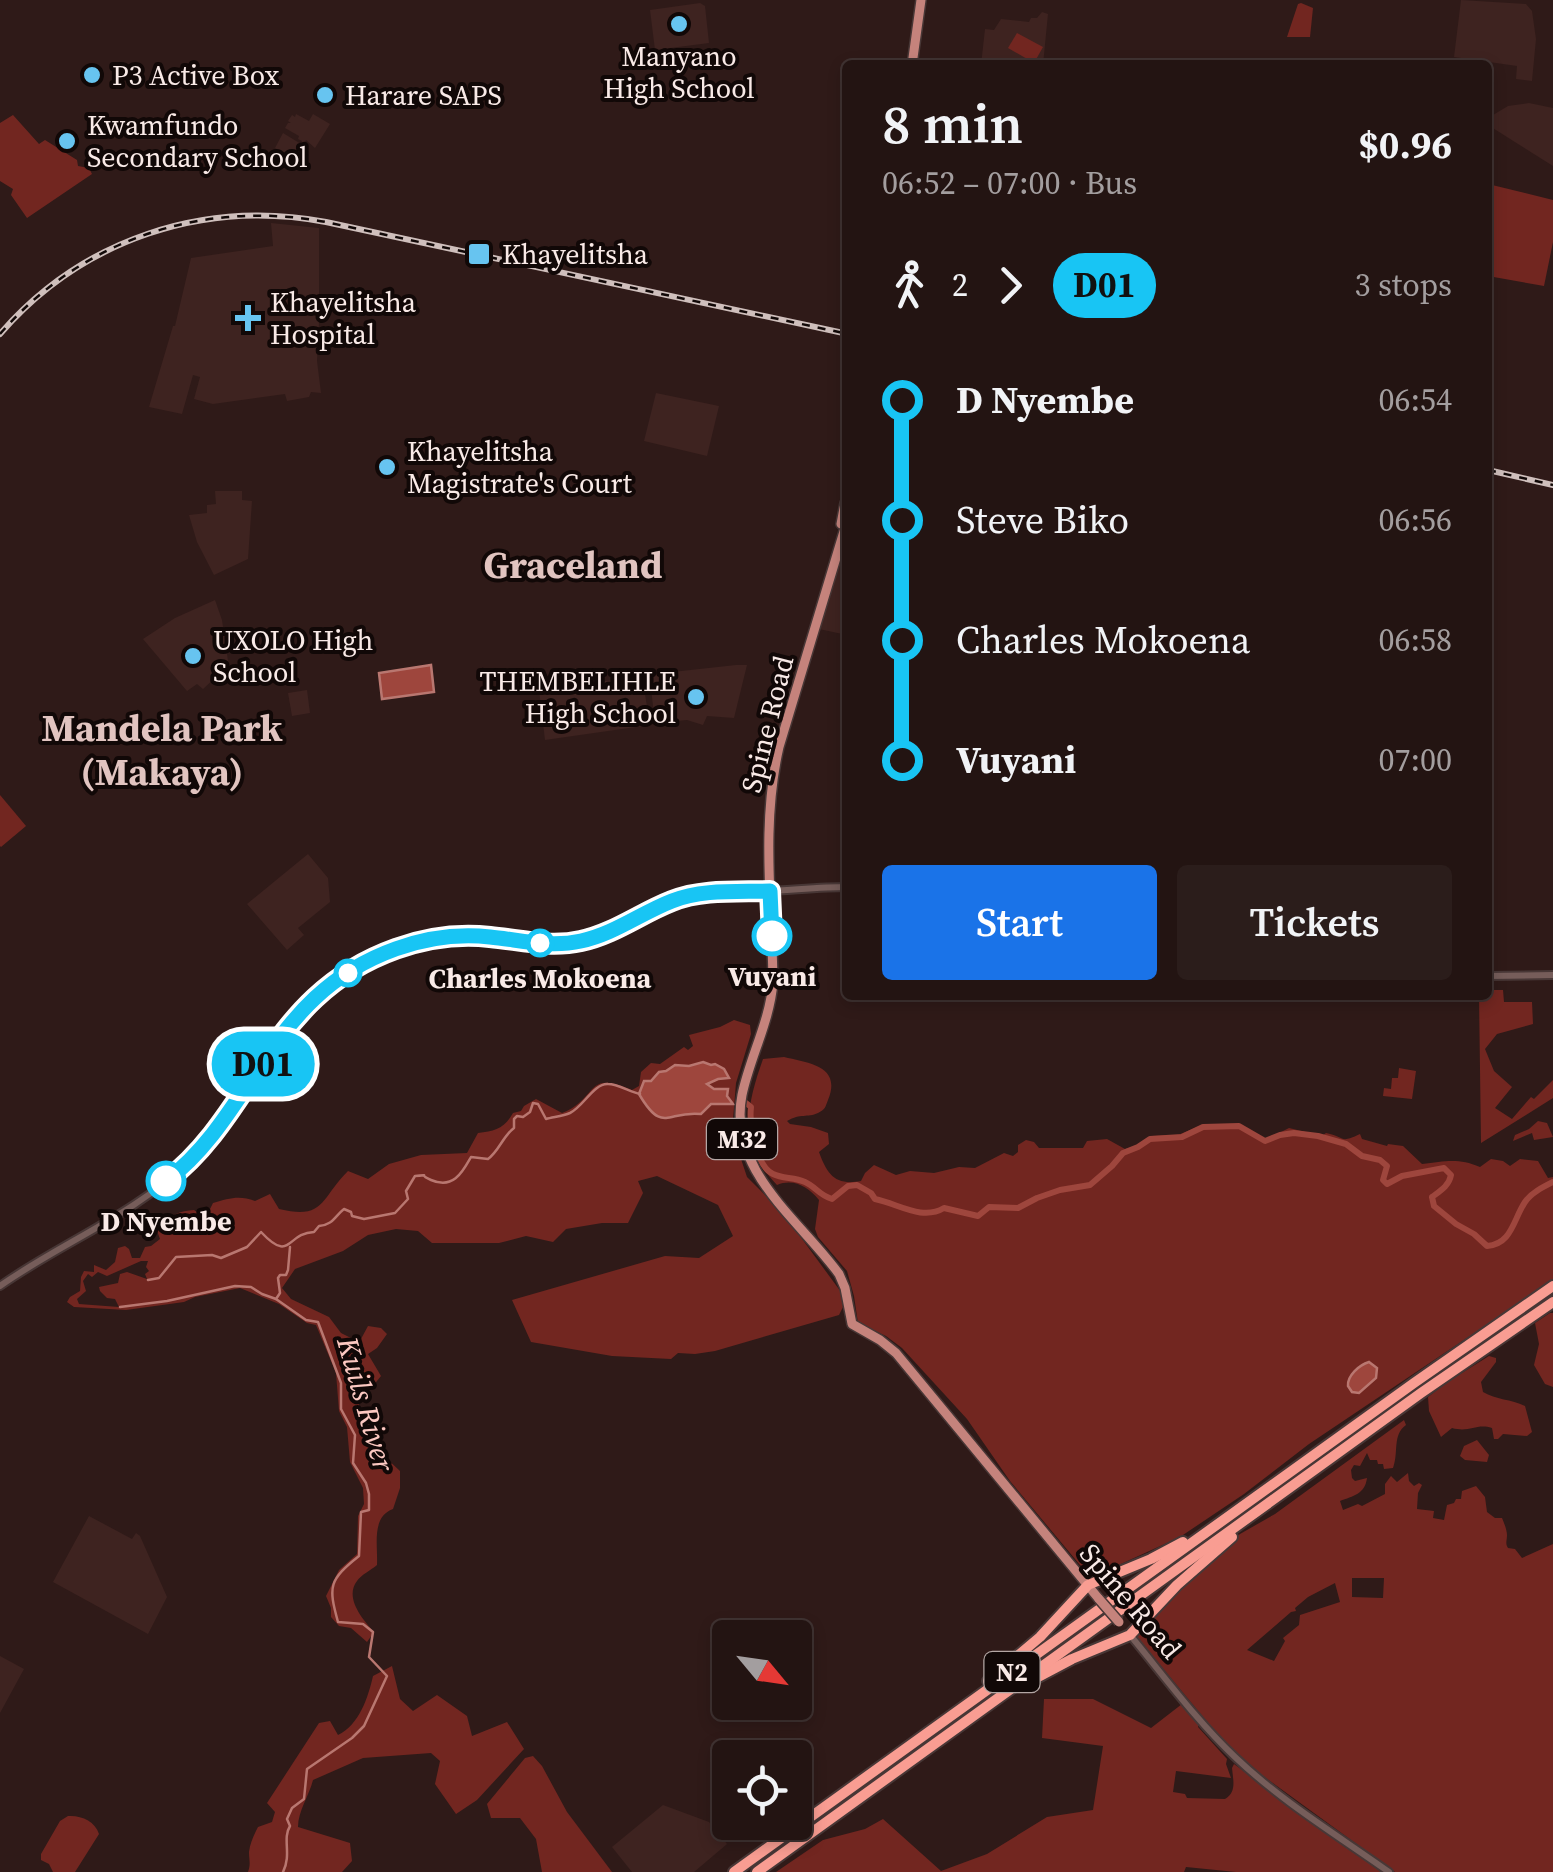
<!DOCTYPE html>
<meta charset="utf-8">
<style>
body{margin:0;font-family:"Source Serif 4",serif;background:#2b1d1b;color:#f1f3f6;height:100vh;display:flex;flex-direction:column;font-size:38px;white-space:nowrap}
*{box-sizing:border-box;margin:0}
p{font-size:32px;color:#a39e9f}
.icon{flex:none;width:55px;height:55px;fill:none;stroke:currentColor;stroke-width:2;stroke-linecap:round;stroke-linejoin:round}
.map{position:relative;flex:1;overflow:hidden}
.sheet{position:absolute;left:842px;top:60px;width:650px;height:940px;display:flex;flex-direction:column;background:#231412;border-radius:10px;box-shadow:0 5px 15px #0003,0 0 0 2px #403332}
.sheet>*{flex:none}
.badge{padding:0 20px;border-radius:32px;font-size:35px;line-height:65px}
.needle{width:65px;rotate:119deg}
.controls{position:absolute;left:712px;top:1620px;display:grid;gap:20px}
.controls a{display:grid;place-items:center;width:100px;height:100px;border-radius:10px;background:#231412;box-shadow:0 5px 15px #0003,0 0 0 2px #403332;font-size:50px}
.map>.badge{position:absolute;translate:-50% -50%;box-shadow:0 0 0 5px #fff}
.legs{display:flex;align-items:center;gap:15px;height:110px;padding:0 40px;font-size:32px}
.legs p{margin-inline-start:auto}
.summary{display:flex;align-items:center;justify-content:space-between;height:170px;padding:0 40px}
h1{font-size:55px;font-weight:600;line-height:75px}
.action{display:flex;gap:20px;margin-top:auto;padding:20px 40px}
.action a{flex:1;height:115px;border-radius:10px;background:#1a73e8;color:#fff;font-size:40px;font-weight:600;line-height:115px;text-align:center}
.action a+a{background:#2b1d1b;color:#f1f3f6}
ul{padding:0 40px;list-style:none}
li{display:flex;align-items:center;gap:35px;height:120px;font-size:38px}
li i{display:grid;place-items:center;width:15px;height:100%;margin:0 12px;background:currentColor}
li i::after{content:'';width:25px;height:25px;margin:-12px;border:8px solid;border-radius:50%;background:#231412}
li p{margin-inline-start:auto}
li:first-child i{background:linear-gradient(#0000 50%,currentColor 0)}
li:last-child i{background:linear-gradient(currentColor 50%,#0000 0)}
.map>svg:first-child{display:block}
.built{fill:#3e2320}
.green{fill:#722620;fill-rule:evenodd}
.water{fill:#9e463d;stroke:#b97770;stroke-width:2.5}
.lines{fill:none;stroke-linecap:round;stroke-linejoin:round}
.stream{stroke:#b97770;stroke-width:2.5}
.river{stroke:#9e463d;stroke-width:6}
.secondary-casing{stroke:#483736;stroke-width:10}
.primary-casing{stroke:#483736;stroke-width:12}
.highway-casing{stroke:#483736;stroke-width:14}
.secondary{stroke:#765d5a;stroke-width:6}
.primary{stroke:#c5837c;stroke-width:9}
.highway{stroke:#f99d92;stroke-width:10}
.rail-casing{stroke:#cfbfbc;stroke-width:6}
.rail{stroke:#110807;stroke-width:2.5;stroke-dasharray:8;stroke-linecap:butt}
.primary-bridge-casing{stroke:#483736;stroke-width:12;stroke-linecap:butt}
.primary-bridge{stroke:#c5837c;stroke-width:9}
.line-1-casing{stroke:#fff;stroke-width:22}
.line-1{stroke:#18c5f4;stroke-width:15}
.poi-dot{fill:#67c4f0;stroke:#110807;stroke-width:4}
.stop-1-dot{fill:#fff;stroke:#18c5f4;stroke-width:5}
.labels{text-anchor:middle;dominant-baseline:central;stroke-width:8;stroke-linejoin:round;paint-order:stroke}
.shield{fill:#110807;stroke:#b3a6a4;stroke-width:2.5}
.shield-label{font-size:25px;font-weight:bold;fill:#f9eae7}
.poi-label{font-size:28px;fill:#f9eae7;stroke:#110807;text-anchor:start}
.street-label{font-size:28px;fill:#f9eae7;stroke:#110807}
.stop-label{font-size:28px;font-weight:bold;fill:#f9eae7;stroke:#110807}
.water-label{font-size:30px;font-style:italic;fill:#fcc8c1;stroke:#110807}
.district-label{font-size:38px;font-weight:bold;fill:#e1c4c0;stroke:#110807}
</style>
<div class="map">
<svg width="1553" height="1872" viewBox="0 0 1553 1872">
<rect width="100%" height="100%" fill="#2f1a18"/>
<g class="built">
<polygon points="1461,0 1526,4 1532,11 1536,39 1532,81 1516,79 1517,66 1454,57"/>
<polygon points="700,3 705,6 709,43 655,50 650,10"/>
<polygon points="1042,12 1048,14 1043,65 981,65 985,29 994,30 1001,19 1029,22 1031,18 1037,18"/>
<polygon points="1529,103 1553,108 1553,166 1488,125 1493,115 1508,106"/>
<polygon points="296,114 309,121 313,114 330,124 315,148 306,140 299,154 294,150 290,157 275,148 283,133 301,144 302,141 298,139 299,136 285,128 288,123 291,123 288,121 292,115 295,117"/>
<polygon points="271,223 319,228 319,322 317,361 321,393 311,392 309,397 287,401 285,394 213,404 194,399 200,377 193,375 182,414 149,407 173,326 175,326 191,258 273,246"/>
<polygon points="656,393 719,406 707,456 644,441"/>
<polygon points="215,491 242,491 242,500 252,501 248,559 214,575 197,542 189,515 207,513 207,505 216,504"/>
<polygon points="847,538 847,635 819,629"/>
<polygon points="215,600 222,620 230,674 217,676 203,689 197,684 187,691 143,639 175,618"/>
<polygon points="736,665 747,665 734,718 707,716 703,725 687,720 655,723 650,680 654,674"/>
<polygon points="642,676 650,725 545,740 539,690"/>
<polygon points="307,690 310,713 292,716 288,693"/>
<polygon points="308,854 328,878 330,902 298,928 304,935 287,950 247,904"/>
<polygon points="89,1516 132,1539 136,1533 140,1536 167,1597 148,1634 53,1582"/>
<polygon points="0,1656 24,1669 0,1713"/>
<polygon points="663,1805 709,1822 727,1844 694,1872 632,1872 612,1847"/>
</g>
<g class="green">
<polygon points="1301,3 1313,8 1310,37 1287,37 1298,4"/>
<polygon points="1017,33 1043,47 1034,63 1008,48"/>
<polygon points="13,115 39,144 45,140 77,160 78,166 89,168 92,174 27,218 11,195 13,189 0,181 0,123"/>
<polygon points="1488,184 1553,200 1553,242 1544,286 1488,276"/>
<polygon points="0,795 26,826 1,847 0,846"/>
<polygon points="1488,990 1503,990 1504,1002 1532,1002 1533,1024 1497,1034 1485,1049 1494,1071 1512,1087 1495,1108 1512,1119 1531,1097 1534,1099 1553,1080 1553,1098 1481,1143 1479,995 1488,995"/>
<path d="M734,1020L750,1025L751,1034L736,1083L732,1132L747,1177L783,1213L841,1292L843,1307L839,1315L715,1351L695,1354L678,1353L671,1359L612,1356L531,1342L512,1300L665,1256L699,1258L733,1236L718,1205L657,1176L638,1181L643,1193L628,1223H602L566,1229L553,1242L526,1236L499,1243H432L418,1231L396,1229L368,1235L343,1251L295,1269L282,1288L291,1299L329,1317L341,1333L355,1340L361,1339L368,1326L381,1328L387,1334L377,1348L368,1354L381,1376L368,1392L358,1400L367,1440L400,1471V1488L393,1509C371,1517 378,1545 377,1565C371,1570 361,1575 357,1581C344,1598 363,1620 374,1632L367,1642L351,1628L339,1626L331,1617V1608L326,1596L339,1570L357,1554L358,1516L364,1504L363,1488L350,1462L347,1427L339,1411L336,1373L316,1325L307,1323L279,1304L240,1288L195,1297L184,1302L126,1310L74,1307L67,1302L70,1297L80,1291L81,1277L84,1271L94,1272V1265L106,1270L115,1262L118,1248L125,1246L129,1249L132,1258H140L145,1247L151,1246L160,1239L156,1228L159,1225L164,1226C171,1214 180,1211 194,1210L201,1215L208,1213L213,1203C229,1198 240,1195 255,1201L270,1194L279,1209C325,1220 320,1199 348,1171L368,1179L389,1164L421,1155L467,1153L478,1133C495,1131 504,1129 513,1113L521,1111L524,1106L536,1099L562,1113C599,1099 584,1069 632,1090L639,1086L641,1072L651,1063L660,1064L684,1047L688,1050L693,1046L689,1035L720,1027ZM706,1064L711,1065L714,1082L706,1083L708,1085L731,1105L711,1104L701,1114C690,1113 681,1118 671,1116L651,1081L666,1071ZM141,1261H148L146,1267L149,1271L145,1274L147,1279L127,1272L120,1274L118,1283L99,1287L100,1291L107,1298L115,1299L119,1307L79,1304L77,1299L86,1291L83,1281L88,1274L92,1277L98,1272L107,1276Z"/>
<path d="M784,1057C809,1063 842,1066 828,1100C825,1107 826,1109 818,1113C807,1118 801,1113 787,1121L790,1124L811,1127L828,1133L829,1144L819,1152C827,1174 835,1186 861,1181L865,1173L874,1165L896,1175L910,1171L934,1173L959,1167L975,1168L1004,1153L1013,1156L1018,1152V1145L1026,1140L1034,1142L1039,1148H1083L1087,1141L1107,1139L1125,1149L1137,1146L1150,1136L1178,1135L1202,1125H1241L1265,1140L1289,1128L1322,1136L1326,1133C1346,1137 1339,1144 1360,1134L1362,1139L1387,1146L1388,1144L1403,1146L1422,1164C1446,1161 1459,1158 1480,1167L1491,1159L1503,1161L1510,1166L1520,1159L1538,1161L1548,1178L1553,1177V1280L1309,1444L1244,1494L1180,1537L1099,1574L1080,1565L1010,1481L967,1419L902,1348L886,1336L858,1323L854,1296L847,1271L818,1237L815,1229L819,1200C808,1187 794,1178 777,1185C738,1145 746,1107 763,1059Z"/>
<polygon points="1399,1068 1416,1071 1412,1099 1383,1096 1384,1088 1391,1089 1392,1078 1398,1078"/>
<polygon points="1538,1121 1547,1123 1553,1137 1534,1140 1532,1133 1513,1141 1515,1135 1529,1129"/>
<polygon points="1550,1313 1553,1313 1553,1387 1545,1384 1534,1365 1539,1344 1535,1323"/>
<path d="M1489,1356L1496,1358V1362L1481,1382L1483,1392C1496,1400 1511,1399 1525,1406L1532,1432L1527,1436L1503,1434L1498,1439H1494L1492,1428C1476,1423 1470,1433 1452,1428L1441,1437L1429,1411L1428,1397L1446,1383Z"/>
<path d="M1404,1420L1406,1425C1392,1435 1399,1452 1393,1468L1384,1469L1383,1464H1378L1377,1460H1370L1367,1453L1360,1466L1354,1465L1351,1470L1352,1478L1355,1481L1367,1478C1365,1494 1353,1496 1340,1501L1343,1510L1358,1504L1362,1506L1385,1494V1484L1391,1476L1397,1482L1408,1473L1409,1481L1414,1486L1419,1483L1422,1485L1418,1493L1417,1509L1434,1511L1433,1518L1444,1520L1447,1505L1454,1503L1456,1499H1461L1462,1491L1476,1486L1485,1497L1487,1512L1495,1518H1502C1504,1523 1507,1530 1507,1535C1507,1541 1505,1543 1508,1548L1515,1549L1522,1558L1553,1544V1872H1395L1252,1768L1223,1741L1136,1636V1634L1175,1590L1240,1534L1275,1514ZM1352,1578H1384L1383,1598L1352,1597ZM1335,1583L1340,1602L1300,1615L1299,1625L1283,1638L1285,1641L1274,1661L1247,1650L1291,1612L1296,1611L1295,1608L1308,1597Z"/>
<polygon points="1477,1440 1489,1455 1487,1462 1465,1460 1460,1456 1464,1446"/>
<path d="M392,1666L400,1699L413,1711L437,1695L467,1716L472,1736L507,1722L524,1749L477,1800L456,1814L435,1784L440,1761L431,1753L363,1758L313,1780C309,1796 298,1811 298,1827L350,1843L352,1861L342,1872H248C251,1864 249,1860 249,1852C250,1843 254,1835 258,1827L272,1822L275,1812L267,1803L319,1723L330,1721L338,1735C359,1725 368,1698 373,1676Z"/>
<path d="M1044,1699H1093L1151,1728L1182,1704L1199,1723L1198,1727L1227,1759L1226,1764L1231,1778L1176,1771L1173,1792L1185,1794L1187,1798L1225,1799C1237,1792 1233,1780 1232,1768L1234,1764L1382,1872H1236L1186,1867L1184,1872H776L823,1840L865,1829L883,1819L941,1871L987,1854L1047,1817L1093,1810L1103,1746L1042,1738Z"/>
<polygon points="533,1756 542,1766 567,1812 612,1872 542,1872 536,1839 520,1818 491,1818 487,1804 525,1758"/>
<path d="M68,1816C81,1815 95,1821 99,1834L75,1872H53L49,1864L41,1860V1854L60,1821Z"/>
</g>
<g class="water">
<polygon points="431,665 434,692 382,699 379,673"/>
<path d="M703,1062L711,1065L715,1064L724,1069L729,1078L718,1079L707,1084L714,1089H728L727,1096L733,1104H711L701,1114C667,1110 663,1135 639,1094L644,1081H651L659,1072L666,1071L675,1065L689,1066Z"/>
<path d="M1369,1362L1377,1368L1376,1378L1359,1393L1352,1392L1348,1386C1347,1376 1359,1365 1369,1362Z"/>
</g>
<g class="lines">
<g class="stream">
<path d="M148,1280L159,1278L176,1257L212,1255L221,1258L247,1247L261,1232C291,1264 286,1233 314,1232L319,1226C333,1225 335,1216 344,1209L351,1212L352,1216L364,1219L395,1213L408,1199L406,1191L415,1176C433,1175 416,1174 431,1180C454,1190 463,1171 471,1157L488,1159C499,1151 503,1136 514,1128V1119L517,1116L523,1117L530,1112L533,1103L538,1104L546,1119C553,1117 563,1116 570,1113C583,1107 594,1083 608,1084C618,1084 630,1092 640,1094"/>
<polyline points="276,1299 280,1293 278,1278 280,1275 286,1275 288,1270 290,1247"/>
<path d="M120,1307L167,1301L235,1286L251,1287L262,1294L276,1299L306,1320L318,1322L341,1383V1409L355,1435L353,1463L366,1483L369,1494V1510L361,1512L359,1556C329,1580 328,1586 338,1622L363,1624L373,1632L369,1657L387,1676L364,1726L352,1738L307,1769L304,1799L292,1808L287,1819L290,1826C282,1839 292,1854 283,1872"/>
</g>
<path class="river" d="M746,1103L751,1107C749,1124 756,1166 773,1174C783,1179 794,1177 805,1182C816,1187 819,1195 832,1199L848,1186L857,1185L871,1193L875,1199C899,1204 922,1221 944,1208L978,1216L989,1207L1018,1208L1037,1198L1060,1190L1090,1185L1112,1166L1123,1153L1138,1147L1150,1139L1182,1137L1203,1127L1239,1126L1265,1141L1280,1135L1294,1133L1318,1136L1346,1144L1362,1156L1380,1160L1387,1166L1383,1180L1387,1184L1402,1176L1444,1168L1451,1175C1449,1186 1440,1191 1432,1197L1434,1206L1456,1224L1474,1234L1487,1246C1512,1244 1513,1220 1525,1202C1531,1193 1543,1187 1553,1182"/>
<g class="secondary-casing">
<g id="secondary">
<polyline points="1488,976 1553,975"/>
<path d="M0,1286C61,1243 136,1214 189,1161C245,1104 275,1020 343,976C385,949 436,932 487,937C517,940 547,947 577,942C615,935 645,908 681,898C708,890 737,892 764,891C792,890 820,887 848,887"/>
<path d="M1130,1635C1164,1676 1196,1720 1235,1757C1281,1801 1337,1835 1389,1872"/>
</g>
</g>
<g class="primary-casing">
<g id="primary">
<polyline points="912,65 921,0"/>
<polyline points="847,494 848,493"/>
<path d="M848,518L779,747C761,825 772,903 773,982C770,1021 750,1057 742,1095C727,1170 800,1220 839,1274L845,1288L852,1324L880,1340L896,1353L1099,1599"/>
<polyline points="841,524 845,503"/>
</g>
</g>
<g class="highway-casing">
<g id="highway">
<polyline points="1038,1677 1072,1659 1130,1635 1177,1585 1232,1537"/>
<polyline points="988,1681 1040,1637 1088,1585 1151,1559 1183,1542"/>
<polyline points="734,1872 1414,1383 1553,1286"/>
<polyline points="757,1872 1421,1393 1553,1302"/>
</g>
</g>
<use href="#secondary" class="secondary"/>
<use href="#primary" class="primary"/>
<use href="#highway" class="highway"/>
<g class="rail-casing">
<g id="rail">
<path d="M0,334C82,239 204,199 326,222L848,334"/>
<polyline points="1488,470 1553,485"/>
</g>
</g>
<use href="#rail" class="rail"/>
<g class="primary-bridge-casing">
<polyline id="primary-bridge" points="1099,1599 1119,1622"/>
</g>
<use href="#primary-bridge" class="primary-bridge"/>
</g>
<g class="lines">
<g class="line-1-casing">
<path id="line-1" d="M166,1181C231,1132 257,1052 315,998C361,955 427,930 490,937C521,940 550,948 581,941C614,934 641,913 672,901C702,889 737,892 770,891L772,936"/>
</g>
<use href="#line-1" class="line-1"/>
</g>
<g class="poi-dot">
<circle cx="679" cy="24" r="10"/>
<circle cx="92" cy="75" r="10"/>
<circle cx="325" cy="95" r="10"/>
<circle cx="67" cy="141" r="10"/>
<rect x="467" y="242" width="24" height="24" rx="5"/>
<path d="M243 303h10v10h10v10h-10v10h-10v-10h-10v-10h10z"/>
<circle cx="387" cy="467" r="10"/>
<circle cx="193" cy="656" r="10"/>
<circle cx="696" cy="697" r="10"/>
</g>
<g class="stop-1-dot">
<circle cx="772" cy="936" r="18"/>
<circle cx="540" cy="943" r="12"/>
<circle cx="348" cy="973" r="12"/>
<circle cx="166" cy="1181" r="18"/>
</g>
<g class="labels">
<g class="shield">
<rect x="707" y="1119" width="70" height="40" rx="8"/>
<rect x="984.5" y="1652" width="55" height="40" rx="8"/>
</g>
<g class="shield-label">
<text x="742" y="1139">M32</text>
<text x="1012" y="1672">N2</text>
</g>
<g class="poi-label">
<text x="679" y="56" text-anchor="middle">Manyano<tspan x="679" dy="32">High School</tspan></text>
<text x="112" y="75">P3 Active Box</text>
<text x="345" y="95">Harare SAPS</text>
<text x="87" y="125">Kwamfundo<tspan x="87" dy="32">Secondary School</tspan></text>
<text x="502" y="254">Khayelitsha</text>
<text x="270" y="302">Khayelitsha<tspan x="270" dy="32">Hospital</tspan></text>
<text x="407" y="451">Khayelitsha<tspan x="407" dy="32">Magistrate's Court</tspan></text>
<text x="213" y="640">UXOLO High<tspan x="213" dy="32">School</tspan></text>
<text x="676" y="681" text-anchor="end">THEMBELIHLE<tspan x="676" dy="32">High School</tspan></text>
</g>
<g class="street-label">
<text transform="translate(767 724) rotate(-76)">Spine Road</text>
<text transform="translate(1131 1601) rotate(50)">Spine Road</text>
</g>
<g class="stop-label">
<text x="772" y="976">Vuyani</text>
<text x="540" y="978">Charles Mokoena</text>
<text x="166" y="1221">D Nyembe</text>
</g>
<g class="water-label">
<text transform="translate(366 1404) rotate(74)">Kuils River</text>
</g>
<g class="district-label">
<text x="573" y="565">Graceland</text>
<text x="162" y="728">Mandela Park<tspan x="162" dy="44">(Makaya)</tspan></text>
</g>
</g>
</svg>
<div class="controls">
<a><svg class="needle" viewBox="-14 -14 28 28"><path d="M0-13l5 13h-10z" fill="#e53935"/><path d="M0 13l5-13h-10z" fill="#a39e9f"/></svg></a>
<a><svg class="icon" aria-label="locate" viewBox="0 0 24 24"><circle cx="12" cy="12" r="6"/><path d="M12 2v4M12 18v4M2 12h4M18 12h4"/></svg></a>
</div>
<b class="badge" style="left:263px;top:1064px;background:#18c5f4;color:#111">D01</b>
<section class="sheet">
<div class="summary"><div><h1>8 min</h1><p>06:52 – 07:00 · Bus</p></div><b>$0.96</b></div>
<div class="legs"><svg class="icon" aria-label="walk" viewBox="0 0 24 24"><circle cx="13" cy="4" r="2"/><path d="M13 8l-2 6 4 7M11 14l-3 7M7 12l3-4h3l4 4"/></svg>2<svg class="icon" aria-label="forward" viewBox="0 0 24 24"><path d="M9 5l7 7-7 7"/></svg><b class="badge" style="background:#18c5f4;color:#111">D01</b><p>3 stops</p></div>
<ul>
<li><i style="color:#18c5f4"></i><b>D Nyembe</b><p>06:54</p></li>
<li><i style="color:#18c5f4"></i><span>Steve Biko</span><p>06:56</p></li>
<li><i style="color:#18c5f4"></i><span>Charles Mokoena</span><p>06:58</p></li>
<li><i style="color:#18c5f4"></i><b>Vuyani</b><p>07:00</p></li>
</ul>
<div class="action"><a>Start</a><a>Tickets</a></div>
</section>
</div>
